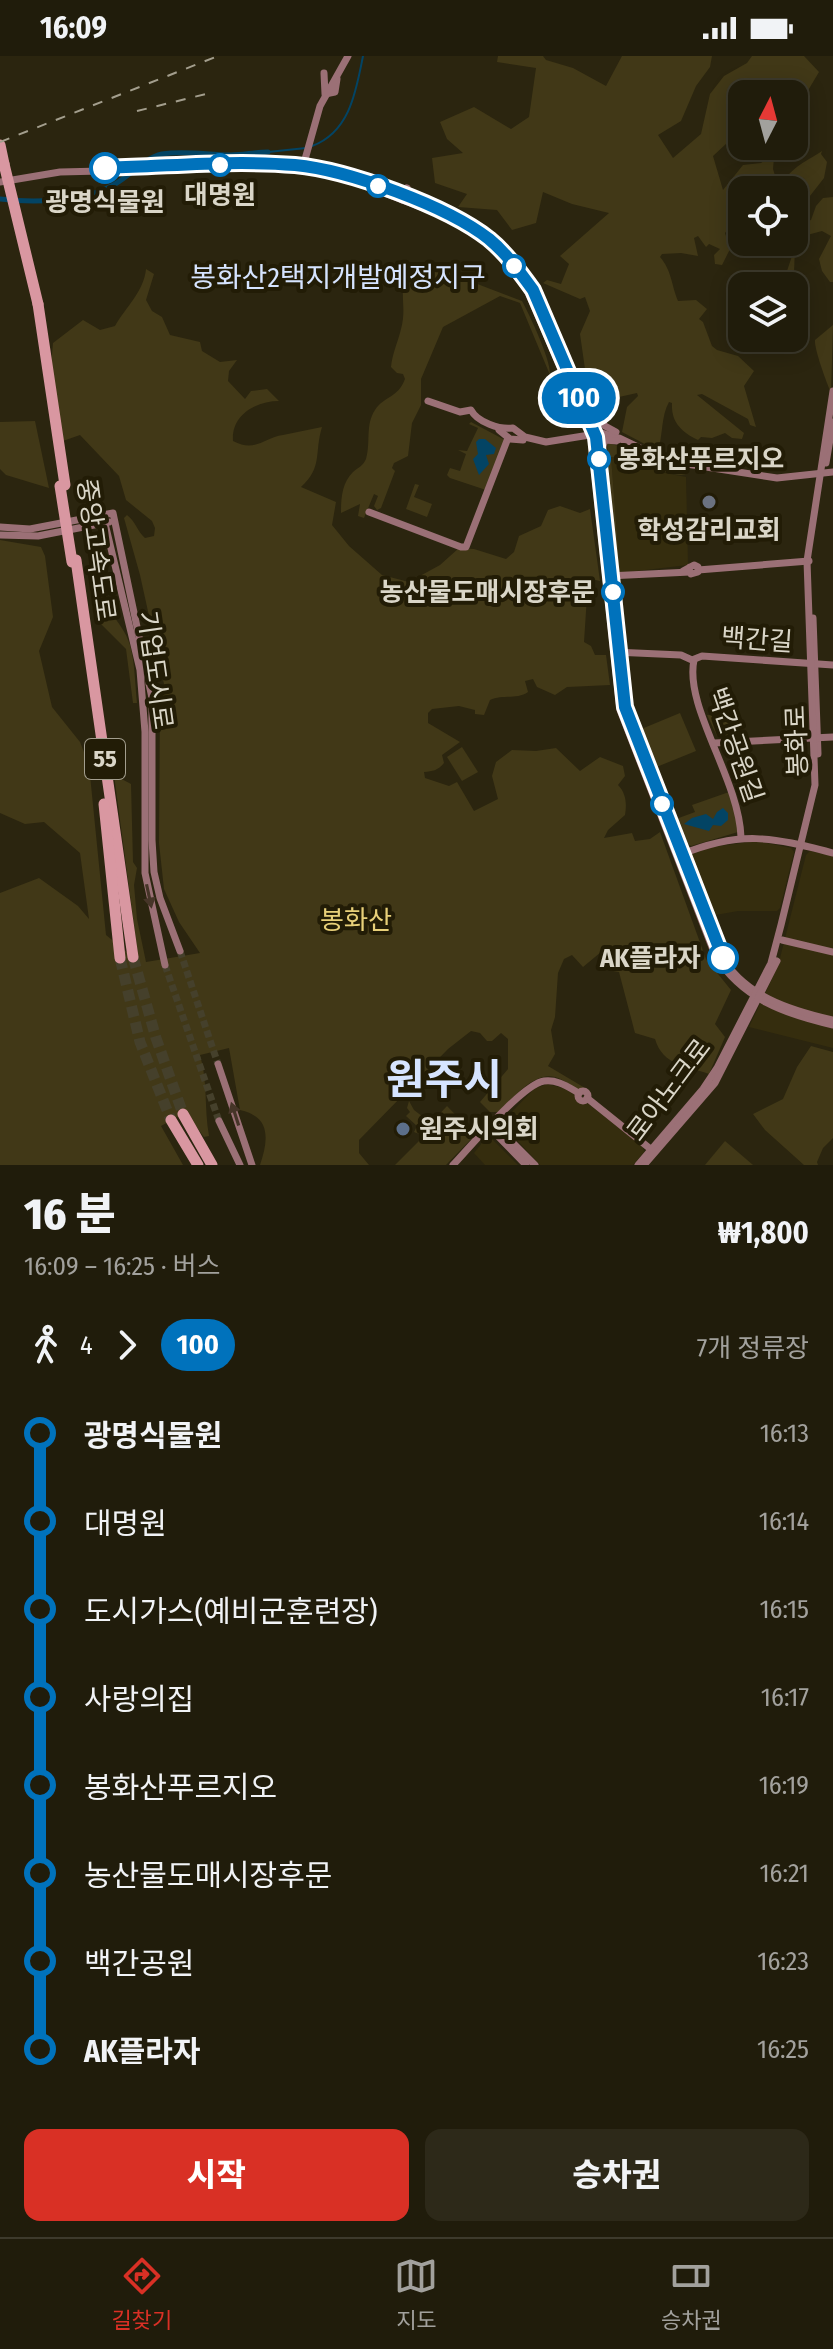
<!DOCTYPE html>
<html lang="ko">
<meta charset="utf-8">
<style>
body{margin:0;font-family:"Fira Sans Condensed","Noto Sans KR",sans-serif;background:#2d2919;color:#f1f3f6;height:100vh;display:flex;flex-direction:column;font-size:30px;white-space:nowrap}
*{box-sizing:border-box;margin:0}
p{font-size:26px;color:#a2a19d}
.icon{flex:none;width:44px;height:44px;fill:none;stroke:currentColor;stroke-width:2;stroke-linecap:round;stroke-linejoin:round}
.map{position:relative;height:1109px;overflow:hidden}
.details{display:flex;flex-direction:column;background:#201c0b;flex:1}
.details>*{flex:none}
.badge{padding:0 16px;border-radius:26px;font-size:28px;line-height:52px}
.needle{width:52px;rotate:6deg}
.controls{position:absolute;left:728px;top:24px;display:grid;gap:16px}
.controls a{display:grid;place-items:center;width:80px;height:80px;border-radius:16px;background:#201c0b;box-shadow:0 4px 20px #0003,0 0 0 2px #3d3a2c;font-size:40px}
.map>.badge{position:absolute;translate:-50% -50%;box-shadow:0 0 0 4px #fff}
.legs{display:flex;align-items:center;gap:12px;height:88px;padding:0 24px;font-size:26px}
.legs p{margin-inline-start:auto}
.overview{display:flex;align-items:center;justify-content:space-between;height:136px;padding:0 24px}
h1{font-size:44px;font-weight:800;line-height:60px}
.action{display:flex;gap:16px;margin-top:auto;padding:16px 24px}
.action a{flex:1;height:92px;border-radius:16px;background:#d93025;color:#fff;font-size:32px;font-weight:800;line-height:92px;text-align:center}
.action a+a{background:#2d2919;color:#f1f3f6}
ul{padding:0 24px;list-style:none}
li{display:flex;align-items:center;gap:28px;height:88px;font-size:30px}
li i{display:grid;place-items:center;width:12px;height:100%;margin:0 10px;background:currentColor}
li i::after{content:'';width:20px;height:20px;margin:-10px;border:6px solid;border-radius:50%;background:#201c0b}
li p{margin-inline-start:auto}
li:first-child i{background:linear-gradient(#0000 50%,currentColor 0)}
li:last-child i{background:linear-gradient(currentColor 50%,#0000 0)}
.status{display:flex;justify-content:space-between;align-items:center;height:56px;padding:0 40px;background:#201c0b;direction:ltr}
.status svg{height:22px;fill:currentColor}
.menu{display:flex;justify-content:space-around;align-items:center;height:112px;border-top:2px solid #3d3a2c;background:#201c0b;font-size:22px;color:#a2a19d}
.menu a{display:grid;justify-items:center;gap:4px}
.menu .selected{color:#d93025}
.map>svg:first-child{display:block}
.built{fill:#352d0e}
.green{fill:#413817}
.water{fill:#034464}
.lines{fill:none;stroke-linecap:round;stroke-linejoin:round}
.stream{stroke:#034464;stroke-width:2}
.river{stroke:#034464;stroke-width:5}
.secondary-tunnel{stroke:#45402b;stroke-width:7;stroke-dasharray:7 3.5;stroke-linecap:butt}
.highway-tunnel{stroke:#45402b;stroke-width:11;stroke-dasharray:11 5.5;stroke-linecap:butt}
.secondary{stroke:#9b7076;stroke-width:7}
.highway{stroke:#d997a1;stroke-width:11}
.rail{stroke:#a39e8d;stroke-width:2;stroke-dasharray:10 10;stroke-linecap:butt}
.highway-bridge{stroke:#d997a1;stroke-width:11}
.oneway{fill:#463528}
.line-1-casing{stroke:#fff;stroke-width:18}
.line-1{stroke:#0072bc;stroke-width:12}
.stop-1-dot{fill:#fff;stroke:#0072bc;stroke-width:4}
.worship-dot{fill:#6b7280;stroke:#221c06;stroke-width:3}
.service-dot{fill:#5c6f8a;stroke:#221c06;stroke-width:3}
.labels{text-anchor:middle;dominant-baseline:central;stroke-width:8;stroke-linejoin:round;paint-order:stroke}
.shield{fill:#221c06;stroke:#a39e8e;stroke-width:2}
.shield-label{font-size:24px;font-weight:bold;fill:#dad6c8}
.stop-label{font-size:26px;font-weight:bold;fill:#dad6c8;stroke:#221c06}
.poi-label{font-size:26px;font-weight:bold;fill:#dad6c8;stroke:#221c06}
.street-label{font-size:26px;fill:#dad6c8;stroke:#221c06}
.park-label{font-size:26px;fill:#e8d079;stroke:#221c06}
.neighbourhood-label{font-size:28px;fill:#d6e4ff;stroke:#221c06}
.town-label{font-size:42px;font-weight:bold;fill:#d6e4ff;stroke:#221c06}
</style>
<div class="status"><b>16:09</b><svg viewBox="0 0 49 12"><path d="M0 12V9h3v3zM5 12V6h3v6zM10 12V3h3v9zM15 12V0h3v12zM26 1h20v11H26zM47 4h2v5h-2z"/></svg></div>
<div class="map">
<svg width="833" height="1109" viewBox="0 0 833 1109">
<rect width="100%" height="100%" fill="#2b250f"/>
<g class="built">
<polygon points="611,401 627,401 660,416 686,421 688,509 620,517"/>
<polygon points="757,785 791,792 794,796 780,852 777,855 738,855 710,860 690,802 693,798 712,791"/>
<polygon points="810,795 833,800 833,992 749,971 778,910 806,799"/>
<polygon points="547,1028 563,1032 585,1045 643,1091 644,1096 633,1109 540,1109 501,1067 534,1033"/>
<polygon points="485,1083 492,1083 518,1109 485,1109 474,1097"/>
</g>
<g class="green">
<path d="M498,0H543L546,4L573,12L606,30L622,0H712L710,11L696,30L681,65L658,79L673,102L701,78L710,38L724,20L747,7L752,0H804L819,16L794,58V38H742V73L713,100L723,134L743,109L761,107L771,100L774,102L773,113L777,126L773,134H742V178L730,171L725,177L730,193L722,209L715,208L714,199L720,193L709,188L706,191L698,180L694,182L698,200L681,197L662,198L660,201C672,215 671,228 678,245L696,244L707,253L699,263L703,266L712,290L717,294L738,300L754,315L744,330L756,371L750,369L748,363L702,338L697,339L744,377L742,383L732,382L725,377L712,382L701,381L698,384C681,376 671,366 672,347L669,346C661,360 663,379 658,395L622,376L627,351L638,340L637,337L619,341L613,337L607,339L599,349L610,361L605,364L584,343L576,319L585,313L580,278L590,255L585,241L580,243L543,227L547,224L561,228L569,208L560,200L609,157L572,148L543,136L536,167L512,174L497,154L458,151L467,138L435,127L432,102L463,97L447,83L440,66L474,51L511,73L529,61L536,12L497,6Z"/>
<path d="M822,95L821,98L827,106L824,122L806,145L794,173V134H780C788,112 804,107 822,95Z"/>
<polygon points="833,141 833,226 830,226 822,215 819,203 831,180 822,175 796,182 794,174 802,167 811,164 816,150 823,142"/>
<polygon points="795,191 794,217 802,261 794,271 794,230 782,230"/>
<path d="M433,211L522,245C530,260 551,304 550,319L520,247L500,240L443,271L421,323V349L412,367L408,400L394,407L392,412L395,415L381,452L377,454L374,450L378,440L374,438L364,462L358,460L360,448L341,457C341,442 342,427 353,416C359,411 363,410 366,403C371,386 365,369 375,354C384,340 398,342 405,323L403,318L397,317L391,311C392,298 398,286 401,273C410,240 387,225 433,211Z"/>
<path d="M146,213L154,218L146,244L152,255L162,261L170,279L200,286L202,295L220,306L237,304L229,315L228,325L245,343L251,335L267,333L279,345C256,345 231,359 233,385C255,397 263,382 283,379C296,376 309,374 322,371C314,397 323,411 301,431L336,446L332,469L349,490L382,519L409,526L440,509L459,492L474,493L506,503L514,496L519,480L541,470L548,454L560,450L580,457L590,453L600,525L583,521L578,528L587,540L584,586L591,590L595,599H606L610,629L567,631L555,639L537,631L533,623L525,625L528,636C517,644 502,638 490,644L484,659L475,658V654L459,650L432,653L428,657V667L460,686L442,699L444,707C437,715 433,715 424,716L425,722L449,730L457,726L474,755L498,743L492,720L496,706L512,694L536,695L556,692L580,715L600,701L623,710L625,720L618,729C626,737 627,748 625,759L608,774L604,782L632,777L635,785L650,783L660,776L706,903L731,934L715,968L725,981L709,1018C687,1010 663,1010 655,983L635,977L619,916L613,915L601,896L583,911L572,899L564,903L558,917L555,961L551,974L555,998L548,1010L585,1032L583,1035C573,1032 565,1024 555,1021C533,1015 512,1044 498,1056H490L480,1046L508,1013V983L501,977L492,985H487L480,977L471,975L448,993L359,1084V1097L369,1109H260C268,1085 272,1061 240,1054L229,992L200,999C208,1026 204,1052 209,1080L204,1081L189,1061L183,1058L161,1070L183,1109H0V837L39,822L78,850L89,863L80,797L44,766L25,768L0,757V484L41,491L45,500L53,561L39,595L52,651L80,686L89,709L106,879L139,906L114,719L131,728L133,806L137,812L134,829L137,863L146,906L200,897L179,866L164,833L159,787L160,644L164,628L140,519L124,462L127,459C136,466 137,475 145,482L154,480L155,472L152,465L126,444L119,420L80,379L60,386L51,309L53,287L83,264L100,274L115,270C126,251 144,235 146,213Z"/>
<path d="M833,269L831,337C827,328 814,293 815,284Z"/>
<polygon points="35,365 49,432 6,419 0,413 0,366"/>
<polygon points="471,366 505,384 486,434 450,422 447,419 450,412 460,415 466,398 458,394 467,395 478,372 469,368"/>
<path d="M607,387L619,390L656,413L686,419C660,420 638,400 611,401L620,517L616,511Z"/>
<polygon points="415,428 419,429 414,441 432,448 427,461 406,453"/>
<path d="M90,488L99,490L96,497L101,503L104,520L109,524C100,558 122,562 130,589C135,607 135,628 137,647H133L126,593L94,561L90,533Z"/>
<polygon points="680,657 696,695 654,712 639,674"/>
<polygon points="707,659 732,660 731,682 717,680"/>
<polygon points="462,691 478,716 462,725 447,701"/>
<polygon points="729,736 735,751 738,776 691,790 688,788 676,763 695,756 692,749"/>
<polygon points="811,990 833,996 833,1082 823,1092 817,1106 818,1109 804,1109 765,1074 753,1058 783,1043 797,1011"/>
<polygon points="409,1045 414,1054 431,1067 447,1050 475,1079 446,1109 395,1109 420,1084 419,1078 414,1076 417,1070 406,1060 410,1056 407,1052"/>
<polygon points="725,1085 753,1109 705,1109"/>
</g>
<g class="water">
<polygon points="479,383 485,383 496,392 494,398 486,399 489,408 479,419 473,403 478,398 476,386"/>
<polygon points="723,752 728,757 728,764 721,770 713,769 709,775 684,768 692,762 706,758 713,763 717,756"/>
</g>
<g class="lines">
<g class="stream">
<path d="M312,90C350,76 356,35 363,0"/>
<polyline points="268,96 306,92"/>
</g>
<path class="river" d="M0,143C34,147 85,146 115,128C131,119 144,102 162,98C185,94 208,99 231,99C243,99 255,96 268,96"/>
<g class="secondary-tunnel">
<polyline points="180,895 218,1008"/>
<polyline points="165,909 219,1065"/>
</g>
<g class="highway-tunnel">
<polyline points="133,901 156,982 183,1058"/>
<polyline points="120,902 140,986 171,1064"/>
</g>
<g class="secondary">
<polyline points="324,17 325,38 335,36 337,23"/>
<polyline points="302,114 320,50 348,0"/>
<path d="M0,126L60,116L263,111L311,115L356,126L444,160L475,177L499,198L527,234L591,382L620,654L715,899C742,943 785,958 833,969"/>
<polyline points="402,144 407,132"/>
<path d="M519,216L533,234L596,381L625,651L720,898C744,940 789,954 833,964"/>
<path d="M428,345L460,356L471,354C477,366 500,374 513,372L525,381L546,386L602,377L619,382L667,405L777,422L833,416"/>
<polyline points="586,351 605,370 616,376"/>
<polyline points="499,374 510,383 523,384"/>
<polyline points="601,396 605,384 617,385"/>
<polyline points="826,407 833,366"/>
<polyline points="369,456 461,491 466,491 508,382"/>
<polyline points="103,459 140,614 145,676 145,817 165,909"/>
<polyline points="0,471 30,473 113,457 152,642 152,784 154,816 160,842 180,895"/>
<polyline points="0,479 38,480 109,466"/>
<polyline points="698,514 809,505"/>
<polyline points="683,515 694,509 698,511 698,516 691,518 690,511"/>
<polyline points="608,520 690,516"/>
<polyline points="813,562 818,698"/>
<polyline points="614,596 681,599 692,604 702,600 833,609"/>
<path d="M694,604C684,651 739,723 741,781"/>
<polyline points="714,687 833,681"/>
<path d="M680,799C741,774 771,781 833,797"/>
<polyline points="782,884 833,896"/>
<polyline points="218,1008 252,1109"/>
<circle cx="583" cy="1040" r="5"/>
<polyline points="587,1042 653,1095"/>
<polyline points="219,1065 240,1109"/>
<polyline points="493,1067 535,1109"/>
<polyline points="489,1071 526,1109"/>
<path d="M453,1109C470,1091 523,1028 544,1025C557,1023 568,1031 579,1037"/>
<polyline points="638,1109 703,1033 717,1012 771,907 781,869 815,729 807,505 833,335"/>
<polyline points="644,1109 715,1027 777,905"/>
</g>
<g class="highway">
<polyline points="0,89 4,108"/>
<polyline points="38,248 65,429"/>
<polyline points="76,504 133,901"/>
<polyline points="104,748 120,902"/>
<polyline points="183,1058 212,1109"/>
<polyline points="171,1064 198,1109"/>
</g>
<g class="rail">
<polyline points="137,55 210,37"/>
<polyline points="0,86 218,0"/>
</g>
<g class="highway-bridge">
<polyline points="4,108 38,248"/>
<polyline points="60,430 72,506"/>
</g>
</g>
<defs><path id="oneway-solid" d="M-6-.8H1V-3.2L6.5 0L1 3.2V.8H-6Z" transform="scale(2)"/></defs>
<g class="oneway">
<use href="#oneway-solid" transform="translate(149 840) rotate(78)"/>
<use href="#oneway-solid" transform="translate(235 1058) rotate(-108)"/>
</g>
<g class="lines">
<g class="line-1-casing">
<path id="line-1" d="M105,112C168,110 233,104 295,109C348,114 447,150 489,183C506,197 520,216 533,234L596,381L625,651L723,902"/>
</g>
<use href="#line-1" class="line-1"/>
</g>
<g class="stop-1-dot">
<circle cx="220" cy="109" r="10"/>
<circle cx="105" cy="112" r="14"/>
<circle cx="378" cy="130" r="10"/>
<circle cx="514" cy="210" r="10"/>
<circle cx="599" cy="403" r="10"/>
<circle cx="613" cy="536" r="10"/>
<circle cx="662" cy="748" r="10"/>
<circle cx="723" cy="902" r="14"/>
</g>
<circle class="worship-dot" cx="709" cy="446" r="8"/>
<circle class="service-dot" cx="403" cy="1073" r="8"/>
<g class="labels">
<rect class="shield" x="85" y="683" width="40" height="40" rx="6"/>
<g class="shield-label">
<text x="105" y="703">55</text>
</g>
<g class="stop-label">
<text x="220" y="139">대명원</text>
<text x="105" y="146">광명식물원</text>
<text x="617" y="403" text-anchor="start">봉화산푸르지오</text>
<text x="595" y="536" text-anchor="end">농산물도매시장후문</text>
<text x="701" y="902" text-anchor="end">AK플라자</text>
</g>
<g class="poi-label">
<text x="709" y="474">학성감리교회</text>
<text x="419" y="1073" text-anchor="start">원주시의회</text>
</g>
<g class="street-label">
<text transform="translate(96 494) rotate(82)">중앙고속도로</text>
<text transform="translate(757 584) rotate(4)">백간길</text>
<text transform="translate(155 614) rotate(82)">기업도시로</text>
<text transform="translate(797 685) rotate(-92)">봉화로</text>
<text transform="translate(735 689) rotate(71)">백간공원길</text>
<text transform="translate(669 1034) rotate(-53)">로아노크로</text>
</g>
<g class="park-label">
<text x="356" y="864">봉화산</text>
</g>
<g class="neighbourhood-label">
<text x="338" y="221">봉화산2택지개발예정지구</text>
</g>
<g class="town-label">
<text x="444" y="1024">원주시</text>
</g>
</g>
</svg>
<div class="controls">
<a><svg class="needle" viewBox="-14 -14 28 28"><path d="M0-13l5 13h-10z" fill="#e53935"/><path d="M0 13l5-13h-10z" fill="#a2a19d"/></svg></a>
<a><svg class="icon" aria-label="locate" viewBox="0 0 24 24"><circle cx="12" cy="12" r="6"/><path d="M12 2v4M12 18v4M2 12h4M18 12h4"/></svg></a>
<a><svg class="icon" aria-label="layers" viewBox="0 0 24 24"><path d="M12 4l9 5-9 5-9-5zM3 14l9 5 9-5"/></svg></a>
</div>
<b class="badge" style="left:579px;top:342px;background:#0072bc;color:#fff">100</b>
</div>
<section class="details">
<div class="overview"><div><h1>16 분</h1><p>16:09 – 16:25 · 버스</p></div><b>₩1,800</b></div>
<div class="legs"><svg class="icon" aria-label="walk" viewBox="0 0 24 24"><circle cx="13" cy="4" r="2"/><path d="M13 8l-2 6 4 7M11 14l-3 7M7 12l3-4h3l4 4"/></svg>4<svg class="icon" aria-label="forward" viewBox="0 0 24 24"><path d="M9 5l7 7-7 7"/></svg><b class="badge" style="background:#0072bc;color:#fff">100</b><p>7개 정류장</p></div>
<ul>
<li><i style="color:#0072bc"></i><b>광명식물원</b><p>16:13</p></li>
<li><i style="color:#0072bc"></i><span>대명원</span><p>16:14</p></li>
<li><i style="color:#0072bc"></i><span>도시가스(예비군훈련장)</span><p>16:15</p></li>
<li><i style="color:#0072bc"></i><span>사랑의집</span><p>16:17</p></li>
<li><i style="color:#0072bc"></i><span>봉화산푸르지오</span><p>16:19</p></li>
<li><i style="color:#0072bc"></i><span>농산물도매시장후문</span><p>16:21</p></li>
<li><i style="color:#0072bc"></i><span>백간공원</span><p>16:23</p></li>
<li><i style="color:#0072bc"></i><b>AK플라자</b><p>16:25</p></li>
</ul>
<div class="action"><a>시작</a><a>승차권</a></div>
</section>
<nav class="menu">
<a class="selected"><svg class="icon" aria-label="directions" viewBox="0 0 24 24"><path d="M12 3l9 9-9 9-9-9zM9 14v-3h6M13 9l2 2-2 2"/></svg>길찾기</a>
<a><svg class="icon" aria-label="map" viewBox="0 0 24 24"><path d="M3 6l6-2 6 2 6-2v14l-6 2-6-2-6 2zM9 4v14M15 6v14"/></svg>지도</a>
<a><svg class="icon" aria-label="tickets" viewBox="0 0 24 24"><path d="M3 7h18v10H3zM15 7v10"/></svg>승차권</a>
</nav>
